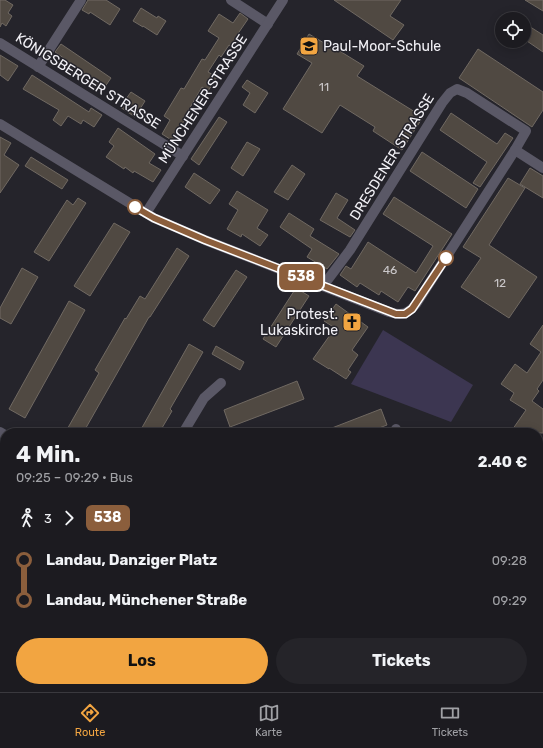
<!DOCTYPE html>
<html lang="de">
<meta charset="utf-8">
<style>
body{margin:0;font-family:Rubik,sans-serif;background:#252429;color:#f1f3f6;height:100vh;display:flex;flex-direction:column;font-size:15px;white-space:nowrap}
*{box-sizing:border-box;margin:0}
p{font-size:13px;color:#a0a1a5}
.icon{flex:none;width:22px;height:22px;fill:none;stroke:currentColor;stroke-width:2;stroke-linecap:round;stroke-linejoin:round}
.map{position:relative;flex:1;overflow:hidden}
.side{position:absolute;left:0px;top:428px;width:543px;height:264px;display:flex;flex-direction:column;background:#1c1b20;border-radius:16px 16px 0 0;box-shadow:0 2px 10px #0003,0 0 0 1px #3a393e}
.side>*{flex:none}
.badge{padding:0 8px;border-radius:6px;font-size:14px;line-height:26px}
.fabs{position:absolute;left:495px;top:12px;display:grid;gap:8px}
.fabs a{display:grid;place-items:center;width:36px;height:36px;border-radius:50%;background:#1c1b20;box-shadow:0 2px 10px #0003,0 0 0 1px #3a393e;font-size:20px}
.map>.badge{position:absolute;translate:-50% -50%;box-shadow:0 0 0 2px #fff}
.legs{display:flex;align-items:center;gap:6px;height:44px;padding:0 16px;font-size:13px}
.legs p{margin-inline-start:auto}
.summary{display:flex;align-items:center;justify-content:space-between;height:68px;padding:0 16px}
h1{font-size:22px;font-weight:700;line-height:30px}
.button{display:flex;gap:8px;margin-top:auto;padding:8px 16px}
.button a{flex:1;height:46px;border-radius:24px;background:#f2a541;color:#111;font-size:16px;font-weight:700;line-height:46px;text-align:center}
.button a+a{background:#252429;color:#f1f3f6}
ul{padding:0 16px;list-style:none}
li{display:flex;align-items:center;gap:14px;height:40px;font-size:15px}
li i{display:grid;place-items:center;width:6px;height:100%;margin:0 5px;background:currentColor}
li i::after{content:'';width:10px;height:10px;margin:-5px;border:3px solid;border-radius:50%;background:#1c1b20}
li p{margin-inline-start:auto}
li:first-child i{background:linear-gradient(#0000 50%,currentColor 0)}
li:last-child i{background:linear-gradient(currentColor 50%,#0000 0)}
.menu{display:flex;justify-content:space-around;align-items:center;height:56px;border-top:1px solid #3a393e;background:#1c1b20;font-size:11px;color:#a0a1a5}
.menu a{display:grid;justify-items:center;gap:2px}
.menu .on{color:#f2a541}
.map>svg:first-child{display:block}
.green{fill:#3c3651}
.building{fill:#504942;stroke:#706962}
.lines{fill:none;stroke-linecap:round;stroke-linejoin:round}
.minor{stroke:#5a5866;stroke-width:10}
.motorway{stroke:#a49dc0;stroke-width:12}
.line-1-casing{stroke:#fff;stroke-width:9}
.line-1{stroke:#8b5e3c;stroke-width:6}
.stop-1-dot{fill:#fff;stroke:#8b5e3c;stroke-width:2}
.labels{text-anchor:middle;dominant-baseline:central;stroke-width:3;stroke-linejoin:round;paint-order:stroke}
.number-label{font-size:12px;fill:#cac7c9}
.poi-label{font-size:14px;fill:#f2f1f6;stroke:#25242b;text-anchor:start}
.street-label{font-size:14px;fill:#f2f1f6;stroke:#25242b}
</style>
<div class="map">
<svg width="543" height="692" viewBox="0 0 543 692">
<rect width="100%" height="100%" fill="#25242b"/>
<g class="green">
<polygon points="383,330 473,385 451,422 351,384"/>
<polygon points="0,546 5,550 5,628 0,624"/>
<polygon points="0,675 5,678 5,687 19,687 27,692 0,692"/>
<polygon points="95,687 161,687 169,692 103,692"/>
<polygon points="163,687 217,687 229,692 171,692"/>
</g>
<g class="building">
<polygon points="0,0 5,0 13,5 8,13 12,16 6,26 2,23 0,27"/>
<polygon points="88,0 106,0 120,9 110,25 90,12 89,14 82,10"/>
<polygon points="334,0 401,0 390,16 404,25 393,40"/>
<polygon points="525,0 543,0 543,11"/>
<polygon points="141,8 157,18 158,16 166,21 157,35 143,26 143,27 133,21"/>
<polygon points="240,13 248,19 237,35 243,39 236,49 229,45 221,57 219,55 208,72 217,77 208,91 202,87 185,116 186,117 173,141 162,134 170,120 164,116 181,88 184,89 202,59 205,60 219,38 208,31 219,14 233,23"/>
<polygon points="524,23 543,35 543,52 524,39"/>
<polygon points="309,34 324,43 325,42 364,66 357,76 423,117 402,150 373,131 375,127 340,105 322,133 283,109 312,63 297,54"/>
<polygon points="61,44 111,78 102,91 89,82 91,78 72,66 69,70 61,65 65,59 55,52"/>
<polygon points="478,49 543,92 543,110 532,127 459,78"/>
<polygon points="0,55 18,66 8,81 0,75"/>
<polygon points="32,75 89,112 91,108 102,115 94,127 83,120 81,124 68,116 61,126 53,120 59,110 23,89"/>
<polygon points="247,80 268,93 255,113 243,105 250,93 242,87"/>
<polygon points="131,92 145,101 135,117 120,107"/>
<polygon points="451,113 497,144 505,133 513,138 480,187 473,183 487,162 440,130"/>
<polygon points="219,117 227,122 199,165 191,159"/>
<polygon points="118,128 155,154 149,163 161,170 153,182 134,171 133,173 125,167 124,169 106,157 114,146 109,142"/>
<polygon points="0,137 11,143 4,155 19,165 0,193"/>
<polygon points="247,142 260,149 243,176 231,168"/>
<polygon points="422,152 478,189 466,208 410,171"/>
<polygon points="31,157 68,180 62,189 25,166"/>
<polygon points="292,165 305,174 288,200 274,192"/>
<polygon points="530,168 543,176 543,198 520,184"/>
<polygon points="194,173 220,190 210,204 185,187"/>
<polygon points="508,178 525,188 489,245 537,277 509,318 461,287 481,258 463,247"/>
<polygon points="237,191 268,210 257,228 268,235 260,246 242,234 241,237 227,229 238,210 229,204"/>
<polygon points="336,193 348,200 337,218 355,230 350,237 320,220"/>
<polygon points="394,197 452,234 415,291 408,287 398,302 381,291 379,295 360,283 357,287 340,275 346,266 351,269 368,242 416,273 433,246 383,214"/>
<polygon points="78,198 86,203 49,261 34,252 67,200 73,205"/>
<polygon points="289,213 314,229 310,236 339,254 327,269 307,257 312,249 280,227"/>
<polygon points="114,223 130,232 90,296 74,286"/>
<polygon points="177,248 189,256 150,317 149,317 83,433 65,433 99,373 95,370 125,318 126,319 140,296 145,299"/>
<polygon points="22,268 38,277 11,324 0,318 0,308"/>
<polygon points="236,270 247,277 214,327 203,320"/>
<polygon points="296,288 309,296 276,347 263,339"/>
<polygon points="69,301 85,310 25,418 9,409"/>
<polygon points="336,304 368,327 352,350 358,355 348,370 351,372 346,379 329,368 329,369 313,359 335,328 324,321"/>
<polygon points="543,325 543,380 537,389 539,391 532,401 543,409 543,433 510,433 526,410 510,400 514,393 501,384 515,364 527,373 541,352 530,344"/>
<polygon points="189,344 203,352 170,409 172,411 159,433 139,433"/>
<polygon points="216,346 244,362 240,370 212,354"/>
<polygon points="297,381 304,399 230,427 224,410"/>
<polygon points="381,409 387,425 366,433 319,433"/>
</g>
<g class="lines">
<g class="minor">
<polyline points="231,0 268,24"/>
<polyline points="0,43 183,156"/>
<polyline points="38,67 81,0"/>
<path d="M0,124L154,218L205,240L389,312C401,316 408,314 416,304L515,150L526,131L467,93L457,89L450,93L442,103L350,250L323,286"/>
<polyline points="515,150 543,168"/>
<polyline points="146,213 283,0"/>
<polyline points="0,432 5,435"/>
<polyline points="183,433 204,398 221,383"/>
<polyline points="394,433 396,429"/>
<polyline points="0,532 5,536"/>
<polyline points="538,561 543,553"/>
<polyline points="252,687 269,692"/>
<polyline points="459,692 460,687"/>
</g>
<g class="motorway">
<polyline points="0,639 5,642"/>
<polyline points="0,659 5,663"/>
<polyline points="42,687 49,692"/>
<polyline points="71,687 79,692"/>
</g>
</g>
<g class="lines">
<g class="line-1-casing">
<polyline id="line-1" points="135,207 154,218 205,240 396,314 405,314 412,309 446,258"/>
</g>
<use href="#line-1" class="line-1"/>
</g>
<defs>
<g id="school-square" transform="scale(1)"><rect x="-9" y="-9" width="18" height="18" rx="4" fill="#f2a541" stroke="#25242b"/><path d="M0-5L7-2L0 1L-7-2ZM-4 1L0 2.5L4 1V4Q0 6-4 4Z" fill="#111"/></g>
<g id="church-square" transform="scale(1)"><rect x="-9" y="-9" width="18" height="18" rx="4" fill="#f2a541" stroke="#25242b"/><path d="M-1.2-6h2.4v3.5h3.3v2.4h-3.3V6h-2.4V-.1h-3.3v-2.4h3.3Z" fill="#111"/></g>
</defs>
<g fill-rule="evenodd">
<use href="#school-square" x="309" y="46"/>
<use href="#church-square" x="352" y="322"/>
</g>
<g class="stop-1-dot">
<circle cx="135" cy="207" r="7"/>
<circle cx="446" cy="258" r="7"/>
</g>
<g class="labels">
<g class="number-label">
<text x="324" y="87">11</text>
<text x="390" y="270">46</text>
<text x="500" y="283">12</text>
</g>
<g class="poi-label">
<text x="323" y="46">Paul-Moor-Schule</text>
<text x="338" y="314" text-anchor="end">Protest.<tspan x="338" dy="16">Lukaskirche</tspan></text>
</g>
<g class="street-label">
<text transform="translate(88 81) rotate(32)">KÖNIGSBERGER STRASSE</text>
<text transform="translate(203 99) rotate(-57)">MÜNCHENER STRASSE</text>
<text transform="translate(392 157) rotate(-58)">DRESDENER STRASSE</text>
</g>
</g>
</svg>
<div class="fabs">
<a><svg class="icon" aria-label="locate" viewBox="0 0 24 24"><circle cx="12" cy="12" r="6"/><path d="M12 2v4M12 18v4M2 12h4M18 12h4"/></svg></a>
</div>
<b class="badge" style="left:301px;top:277px;background:#8b5e3c;color:#fff">538</b>
<section class="side">
<div class="summary"><div><h1>4 Min.</h1><p>09:25 – 09:29 · Bus</p></div><b>2.40 €</b></div>
<div class="legs"><svg class="icon" aria-label="walk" viewBox="0 0 24 24"><circle cx="13" cy="4" r="2"/><path d="M13 8l-2 6 4 7M11 14l-3 7M7 12l3-4h3l4 4"/></svg>3<svg class="icon" aria-label="forward" viewBox="0 0 24 24"><path d="M9 5l7 7-7 7"/></svg><b class="badge" style="background:#8b5e3c;color:#fff">538</b></div>
<ul>
<li><i style="color:#8b5e3c"></i><b>Landau, Danziger Platz</b><p>09:28</p></li>
<li><i style="color:#8b5e3c"></i><b>Landau, Münchener Straße</b><p>09:29</p></li>
</ul>
<div class="button"><a>Los</a><a>Tickets</a></div>
</section>
</div>
<nav class="menu">
<a class="on"><svg class="icon" aria-label="directions" viewBox="0 0 24 24"><path d="M12 3l9 9-9 9-9-9zM9 14v-3h6M13 9l2 2-2 2"/></svg>Route</a>
<a><svg class="icon" aria-label="map" viewBox="0 0 24 24"><path d="M3 6l6-2 6 2 6-2v14l-6 2-6-2-6 2zM9 4v14M15 6v14"/></svg>Karte</a>
<a><svg class="icon" aria-label="tickets" viewBox="0 0 24 24"><path d="M3 7h18v10H3zM15 7v10"/></svg>Tickets</a>
</nav>
